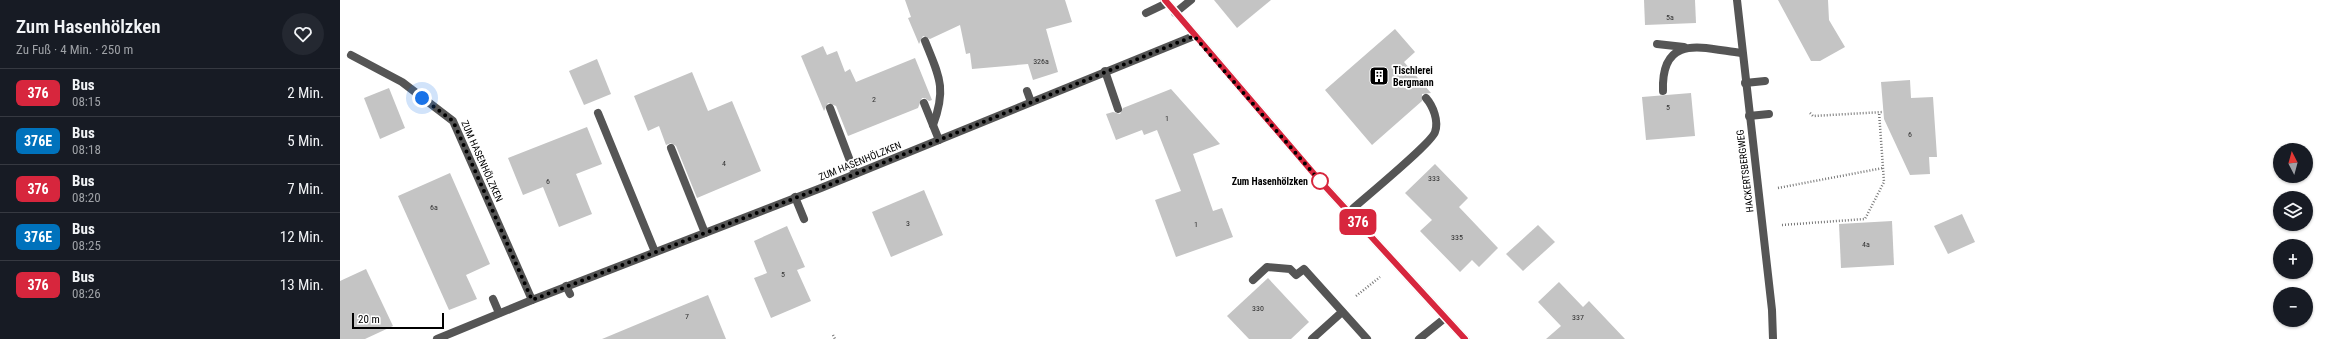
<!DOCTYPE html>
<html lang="de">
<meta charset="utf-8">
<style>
body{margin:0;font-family:"Roboto Condensed",sans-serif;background:#242831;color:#f1f3f6;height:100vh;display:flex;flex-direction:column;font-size:15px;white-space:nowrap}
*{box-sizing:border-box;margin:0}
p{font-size:13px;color:#9ea1a6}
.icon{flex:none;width:22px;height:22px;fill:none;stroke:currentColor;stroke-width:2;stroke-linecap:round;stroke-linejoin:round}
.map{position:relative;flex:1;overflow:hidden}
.sheet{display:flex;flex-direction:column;background:#171b24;width:340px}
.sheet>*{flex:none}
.badge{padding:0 8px;border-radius:6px;font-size:14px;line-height:26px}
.needle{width:26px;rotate:354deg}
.buttons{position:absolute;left:1933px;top:143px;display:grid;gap:8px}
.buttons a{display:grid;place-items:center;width:40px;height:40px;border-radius:50%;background:#171b24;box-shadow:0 1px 3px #0004;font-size:20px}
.scale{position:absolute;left:12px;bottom:10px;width:92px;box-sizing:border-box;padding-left:4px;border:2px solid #000;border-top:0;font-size:11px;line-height:14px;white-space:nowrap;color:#000;-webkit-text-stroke:3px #fff;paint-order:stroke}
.you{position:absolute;width:20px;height:20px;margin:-10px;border:3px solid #fff;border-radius:50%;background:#1a73e8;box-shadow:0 0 0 6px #1a73e833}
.map>.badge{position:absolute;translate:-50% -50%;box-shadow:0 0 0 2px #fff}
.round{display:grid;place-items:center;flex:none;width:42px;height:42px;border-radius:21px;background:#242831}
.overview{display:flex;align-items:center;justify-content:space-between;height:68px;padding:0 16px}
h1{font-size:19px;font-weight:600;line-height:30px}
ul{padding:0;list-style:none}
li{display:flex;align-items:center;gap:12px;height:48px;padding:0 16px;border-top:1px solid #363941}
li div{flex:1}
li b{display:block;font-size:15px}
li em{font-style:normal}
li .badge{min-width:44px;font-weight:700;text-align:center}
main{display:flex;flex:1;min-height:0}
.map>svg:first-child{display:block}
.building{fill:#c4c4c4}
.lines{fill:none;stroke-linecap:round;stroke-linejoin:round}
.path{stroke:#777;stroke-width:2.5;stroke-dasharray:1 2;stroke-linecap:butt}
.service{stroke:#555;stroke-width:8}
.minor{stroke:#555;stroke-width:8}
.secondary{stroke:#222;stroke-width:8}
.line-casing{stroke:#fff;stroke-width:9}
.line{stroke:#d7263d;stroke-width:6}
.walk{stroke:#000;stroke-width:4;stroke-dasharray:0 7.2}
.stop-dot{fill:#fff;stroke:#d7263d;stroke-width:2}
.labels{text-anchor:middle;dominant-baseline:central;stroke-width:3.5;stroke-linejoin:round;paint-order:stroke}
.number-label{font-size:8px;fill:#313131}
.poi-label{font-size:10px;font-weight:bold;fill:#000;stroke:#fff;text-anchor:start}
.street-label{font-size:10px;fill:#000;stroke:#fff}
.stop-label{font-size:10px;font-weight:bold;fill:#000;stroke:#fff;text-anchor:end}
</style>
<main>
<section class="sheet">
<div class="overview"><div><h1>Zum Hasenhölzken</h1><p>Zu Fuß · 4 Min. · 250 m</p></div><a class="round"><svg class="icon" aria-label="heart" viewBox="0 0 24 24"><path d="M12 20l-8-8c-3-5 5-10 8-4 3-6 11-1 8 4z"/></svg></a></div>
<ul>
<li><span class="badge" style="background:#d7263d;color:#fff">376</span><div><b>Bus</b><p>08:15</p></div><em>2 Min.</em></li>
<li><span class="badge" style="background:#0072bc;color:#fff">376E</span><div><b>Bus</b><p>08:18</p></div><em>5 Min.</em></li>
<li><span class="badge" style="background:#d7263d;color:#fff">376</span><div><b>Bus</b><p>08:20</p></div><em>7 Min.</em></li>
<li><span class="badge" style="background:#0072bc;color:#fff">376E</span><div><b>Bus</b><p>08:25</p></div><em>12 Min.</em></li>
<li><span class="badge" style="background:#d7263d;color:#fff">376</span><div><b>Bus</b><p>08:26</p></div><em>13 Min.</em></li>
</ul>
</section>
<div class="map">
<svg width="1985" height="339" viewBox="0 0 1985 339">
<rect width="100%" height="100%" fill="#fff"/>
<g class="building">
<polygon points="565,0 725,0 732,22 706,29 718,72 693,80 688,64 632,69 630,53 626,54 620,25 590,39 583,36 579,44 568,18 571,17"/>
<polygon points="874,0 931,0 897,28"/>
<polygon points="1304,0 1355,0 1356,23 1305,25"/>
<polygon points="1438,0 1488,0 1489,20 1505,47 1480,61 1471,61"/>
<polygon points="1055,29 1075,52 1064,62 1091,93 1082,94 1082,101 1032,145 985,90"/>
<polygon points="483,46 487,55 497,51 505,72 510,69 516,82 575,58 592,100 589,101 585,98 582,98 578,108 508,136 496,106 488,103 484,111 461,56"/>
<polygon points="257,59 271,94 244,105 229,71"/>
<polygon points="352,72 368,111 392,101 421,171 357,198 336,146 331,143 326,145 319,126 308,131 294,96"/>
<polygon points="1570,80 1571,98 1593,97 1597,157 1589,157 1590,174 1570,175 1544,119 1541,82"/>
<polygon points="49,88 65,128 40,139 24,98"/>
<polygon points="831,89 880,144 853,154 873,211 882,208 893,237 836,257 815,200 841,191 817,130 804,135 802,130 776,140 766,114 773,112 780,114 783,108"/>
<polygon points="1351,93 1355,136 1306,140 1302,97"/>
<polygon points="247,127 262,164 236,174 252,214 219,227 203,187 183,195 168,158"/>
<polygon points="1095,164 1128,198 1119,207 1158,248 1139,267 1132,260 1120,272 1080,231 1092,220 1065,193"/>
<polygon points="110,173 150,264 126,275 137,299 109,310 58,196"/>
<polygon points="584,190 603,235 551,257 532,212"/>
<polygon points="1622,214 1635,242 1608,254 1594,226"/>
<polygon points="1552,221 1554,265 1501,268 1499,224"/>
<polygon points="1198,225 1215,242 1183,271 1166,254"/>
<polygon points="447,226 465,267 457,270 471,301 431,318 414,278 427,273 414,241"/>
<polygon points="26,269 53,326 25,339 0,339 0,281"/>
<polygon points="928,278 969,322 951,339 909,339 887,316"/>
<polygon points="1219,282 1243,307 1249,301 1285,339 1206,339 1221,326 1198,302"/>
<polygon points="368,295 386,339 262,339 334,309"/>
</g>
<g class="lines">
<g class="path">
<polyline points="1470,113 1473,116 1543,112"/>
<polyline points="1438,188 1543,168"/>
<polyline points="1442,225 1525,219 1544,182 1539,112"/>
<polyline points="1016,296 1040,277"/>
<polyline points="493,335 495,339"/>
</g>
<g class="service">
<polyline points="806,13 827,3"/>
<polyline points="835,13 851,0"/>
<path d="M585,41C599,76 607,88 593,125"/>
<polyline points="1317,44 1344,47"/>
<polyline points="11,55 62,82 113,121 192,300"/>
<polyline points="765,71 778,109"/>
<polyline points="1405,83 1425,81"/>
<polyline points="687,91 691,102"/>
<path d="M1323,91C1321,33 1362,48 1401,53"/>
<polyline points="584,103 599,140"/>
<polyline points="490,108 515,174"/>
<polyline points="258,113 315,252"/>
<polyline points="1409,116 1429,114"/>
<polyline points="331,148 365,233"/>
<polyline points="455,197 464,219"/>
<path d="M1009,212C1022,200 1092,143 1095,132C1099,121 1093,106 1086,98"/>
<polyline points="913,280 927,267 950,269 956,275 964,269 1027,339"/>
<polyline points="226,286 230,294"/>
<polyline points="153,299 159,313"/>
<polyline points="972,339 1002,312"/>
<polyline points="1079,339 1105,318"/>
</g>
<g class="minor">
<polyline points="1397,0 1432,310 1433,339"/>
<polyline points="97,339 192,300 481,188 854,36"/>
</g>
<polyline class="secondary" points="825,0 981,182 1125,339"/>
</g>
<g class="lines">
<g class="line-casing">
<polyline id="line" points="825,0 981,182 1125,339"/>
</g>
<use href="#line" class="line"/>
<polyline class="walk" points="82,98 113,121 192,300 481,188 854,36 980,181"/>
</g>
<defs>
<g id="building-square" transform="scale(1)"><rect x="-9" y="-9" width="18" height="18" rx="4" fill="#000" stroke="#fff"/><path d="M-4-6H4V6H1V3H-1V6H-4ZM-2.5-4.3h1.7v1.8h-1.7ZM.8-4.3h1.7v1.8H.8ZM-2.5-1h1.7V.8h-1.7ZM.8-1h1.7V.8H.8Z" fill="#fff"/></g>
</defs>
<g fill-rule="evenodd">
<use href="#building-square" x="1039" y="76"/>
</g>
<circle class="stop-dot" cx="980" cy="181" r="8"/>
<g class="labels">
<g class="number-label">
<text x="1330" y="17">5a</text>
<text x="701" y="61">326a</text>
<text x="534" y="99">2</text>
<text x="1328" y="107">5</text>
<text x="827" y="118">1</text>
<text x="1570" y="134">6</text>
<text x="384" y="163">4</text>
<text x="1094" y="178">333</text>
<text x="208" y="181">6</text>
<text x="94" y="207">6a</text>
<text x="568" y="223">3</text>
<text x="856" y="224">1</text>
<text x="1117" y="237">335</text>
<text x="1526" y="244">4a</text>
<text x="443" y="274">5</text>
<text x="918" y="308">330</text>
<text x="347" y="316">7</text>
<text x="1238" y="317">337</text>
</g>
<g class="poi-label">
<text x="1053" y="70">Tischlerei<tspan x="1053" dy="12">Bergmann</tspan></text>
</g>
<g class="street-label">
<text transform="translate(142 161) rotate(66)">ZUM HASENHÖLZKEN</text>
<text transform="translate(520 161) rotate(-22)">ZUM HASENHÖLZKEN</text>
<text transform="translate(1405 171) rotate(-97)">HACKERTSBERGWEG</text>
</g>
<g class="stop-label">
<text x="968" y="181">Zum Hasenhölzken</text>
</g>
</g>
</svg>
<div class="buttons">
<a><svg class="needle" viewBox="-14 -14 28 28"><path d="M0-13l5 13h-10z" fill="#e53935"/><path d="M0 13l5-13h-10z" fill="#9ea1a6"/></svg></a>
<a><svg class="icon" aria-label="layers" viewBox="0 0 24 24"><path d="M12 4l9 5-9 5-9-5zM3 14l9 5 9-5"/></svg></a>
<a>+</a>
<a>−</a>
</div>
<div class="scale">20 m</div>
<div class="you" style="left:82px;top:98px"></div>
<b class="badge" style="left:1018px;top:222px;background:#d7263d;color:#fff">376</b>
</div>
</main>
